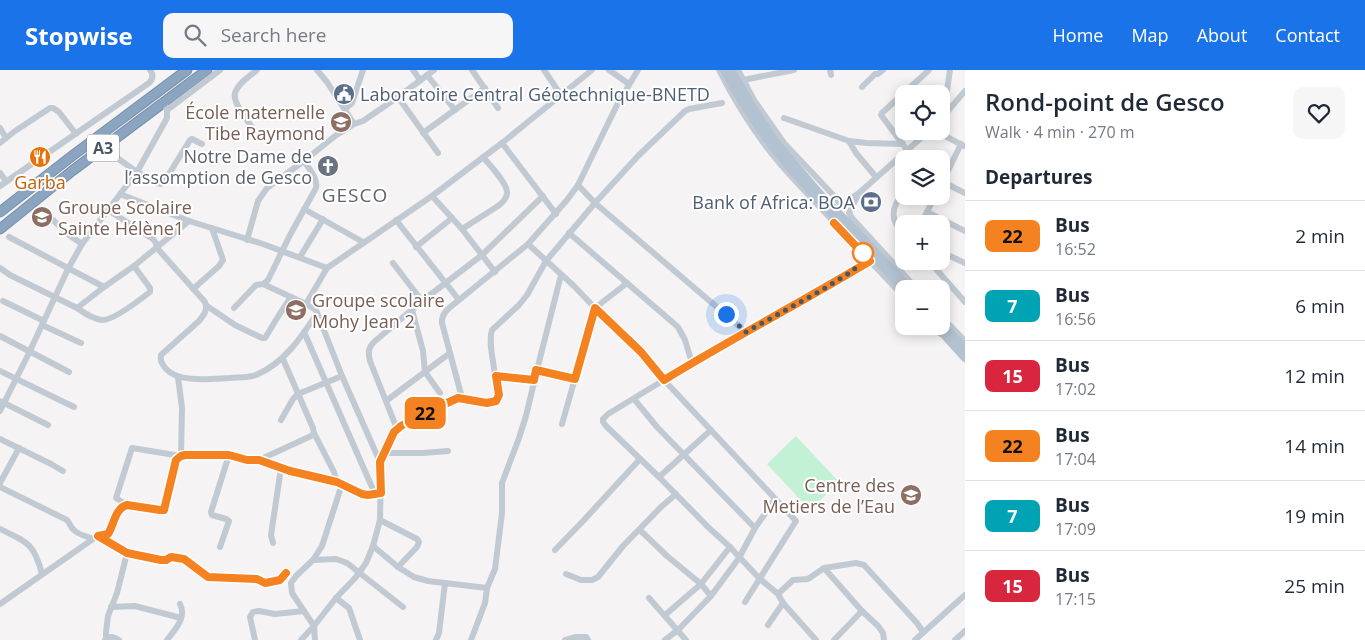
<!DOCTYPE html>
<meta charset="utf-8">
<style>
body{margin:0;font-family:"Open Sans",sans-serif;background:#f6f6f7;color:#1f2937;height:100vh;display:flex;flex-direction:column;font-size:19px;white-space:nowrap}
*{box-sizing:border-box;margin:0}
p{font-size:16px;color:#747a83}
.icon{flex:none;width:28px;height:28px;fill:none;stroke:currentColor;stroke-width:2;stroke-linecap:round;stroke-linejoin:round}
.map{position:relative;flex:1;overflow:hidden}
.side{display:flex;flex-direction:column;background:#fff;width:400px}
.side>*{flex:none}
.badge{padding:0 10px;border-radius:8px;font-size:18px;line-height:32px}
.fabs{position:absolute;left:895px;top:15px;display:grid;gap:10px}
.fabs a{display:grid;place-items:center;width:55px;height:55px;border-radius:10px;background:#fff;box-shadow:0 2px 12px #0003;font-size:25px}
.you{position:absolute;width:25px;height:25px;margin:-12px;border:4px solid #fff;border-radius:50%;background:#1a73e8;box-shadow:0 0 0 8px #1a73e833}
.map>.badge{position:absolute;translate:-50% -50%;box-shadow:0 0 0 2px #fff}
h2{padding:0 20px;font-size:19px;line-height:45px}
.round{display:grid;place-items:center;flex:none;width:52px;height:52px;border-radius:10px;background:#f6f6f7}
.summary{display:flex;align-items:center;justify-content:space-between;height:85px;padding:0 20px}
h1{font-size:24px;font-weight:600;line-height:38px}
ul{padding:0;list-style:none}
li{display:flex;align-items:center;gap:15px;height:70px;padding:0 20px;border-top:1px solid #e0e1e3}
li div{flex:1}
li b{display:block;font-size:19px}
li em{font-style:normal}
li .badge{min-width:55px;font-weight:700;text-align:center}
header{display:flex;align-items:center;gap:30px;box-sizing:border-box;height:70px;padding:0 25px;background:#1a73e8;color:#fff}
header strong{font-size:24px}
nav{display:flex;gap:28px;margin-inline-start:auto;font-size:18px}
.search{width:350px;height:45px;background:#f6f6f7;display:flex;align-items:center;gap:12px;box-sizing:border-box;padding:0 18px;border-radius:10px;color:#747a83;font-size:19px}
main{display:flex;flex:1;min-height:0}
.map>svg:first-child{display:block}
.grass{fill:#c3f1d5}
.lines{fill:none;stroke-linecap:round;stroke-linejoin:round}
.highway-casing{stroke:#7690ad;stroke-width:11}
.minor{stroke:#c1cad2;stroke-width:6}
.major{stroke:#b3c2d1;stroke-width:8}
.highway{stroke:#8ba5c1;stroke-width:9}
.major-bridge{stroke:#b3c2d1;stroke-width:8}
.line-casing{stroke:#fff;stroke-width:11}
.line{stroke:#f58220;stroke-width:8}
.walk{stroke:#4a5661;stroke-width:5;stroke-dasharray:0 9}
.stop-dot{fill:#fff;stroke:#f58220;stroke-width:2.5}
.labels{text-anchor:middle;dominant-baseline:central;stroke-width:4;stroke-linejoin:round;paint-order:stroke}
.shield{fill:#fff;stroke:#808990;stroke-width:1}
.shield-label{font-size:16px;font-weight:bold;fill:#4a5661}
.service-label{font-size:18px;fill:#4e5e75;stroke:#fff;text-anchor:start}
.education-label{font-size:18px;fill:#785e54;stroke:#fff;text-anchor:end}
.worship-label{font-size:18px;fill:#5b616d;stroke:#fff;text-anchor:end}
.food-label{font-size:18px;fill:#c56008;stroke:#fff}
.neighbourhood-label{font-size:19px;letter-spacing:1px;fill:#5f6368;stroke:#fff}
</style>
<header>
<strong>Stopwise</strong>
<div class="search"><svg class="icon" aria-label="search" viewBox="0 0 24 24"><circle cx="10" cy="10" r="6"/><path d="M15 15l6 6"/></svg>Search here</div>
<nav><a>Home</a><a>Map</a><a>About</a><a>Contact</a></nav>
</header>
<main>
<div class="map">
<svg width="965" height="570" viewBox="0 0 965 570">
<rect width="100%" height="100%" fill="#f5f3f3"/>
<polygon class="grass" points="796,366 839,412 810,440 767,394"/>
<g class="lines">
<g class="highway-casing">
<g id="highway">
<polyline points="0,142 72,86 187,0"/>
<polyline points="0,159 72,101 207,0"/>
</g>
</g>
<g class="minor">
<polyline points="317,0 327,12 354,54"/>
<polyline points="413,0 420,10"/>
<polyline points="472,0 498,38"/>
<polyline points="544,0 561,25"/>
<polyline points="609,0 629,14"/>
<path d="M719,0C733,28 749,54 768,79C787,104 810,126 831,149"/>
<polyline points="738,0 754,30 784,73 836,128 841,135 859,123 929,61"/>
<polyline points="830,0 831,5"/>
<polyline points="427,5 455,40"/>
<polyline points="743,10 794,0"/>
<polyline points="862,17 875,4 878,4 883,0"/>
<polyline points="398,27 438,83"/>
<polyline points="941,34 947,21 950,0"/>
<polyline points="345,39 352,33 363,0"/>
<polyline points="167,40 220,0"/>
<polyline points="784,48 849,71 856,83 876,107"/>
<polyline points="941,49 965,21"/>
<polyline points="0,58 6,68"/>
<path d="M255,61C249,53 232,33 235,23C238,13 250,6 257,0"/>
<polyline points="936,61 964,76"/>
<polyline points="423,63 485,18"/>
<polyline points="849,71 867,73 903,74"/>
<polyline points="0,73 15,61 50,38 53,38 59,42 76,64"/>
<polyline points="502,73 556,144"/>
<polyline points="907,80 881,45 882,43 929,0"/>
<polyline points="113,85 137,102 157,113 161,114 164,112 190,70 192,69 202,74"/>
<polyline points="0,103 6,111"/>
<polyline points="941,111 965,123"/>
<polyline points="578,115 595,133 746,262"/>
<polyline points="941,115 961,74"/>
<path d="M0,116L149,13C153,9 154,5 150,0"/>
<path d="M904,123C890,137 890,151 904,164"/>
<polyline points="120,124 189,151 263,174 327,198 432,126 502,73 592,0"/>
<polyline points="432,126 462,159 495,202"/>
<polyline points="857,127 849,143 852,148 917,219"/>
<polyline points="304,139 363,172"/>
<path d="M108,140L153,169L156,173L157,178L205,232C208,240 204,245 199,251L161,285C160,291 162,294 166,299C179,313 210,309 229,308C237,307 248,308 256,305C284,293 301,268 317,243"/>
<polyline points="927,142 965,161"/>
<polyline points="53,150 69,165 82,174"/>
<path d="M396,150L459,230C451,237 441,242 442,253L462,328"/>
<polyline points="834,153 904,227"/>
<polyline points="921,154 935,126"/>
<path d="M462,159L498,136C502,133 506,129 507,124C509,115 489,94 483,87"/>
<polyline points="569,163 678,257 685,270 692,293"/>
<polyline points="9,167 104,217"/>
<polyline points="247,170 258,131 267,118 304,91 335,66 354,54 363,51 398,27 434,0"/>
<polyline points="528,174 574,216 595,238 616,257 641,282 664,310 796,451 745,532"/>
<polyline points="416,177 452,148"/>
<polyline points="941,182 965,193"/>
<polyline points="300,187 323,149"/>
<polyline points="929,191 965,232"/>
<polyline points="393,193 422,231"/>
<polyline points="0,198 10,205 77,238 104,217 134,196 189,151"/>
<polyline points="263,214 306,234 316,240 342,306 380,392 381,398 380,450 373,476 366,493 356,507 336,528 314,556 301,570"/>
<polyline points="193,219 219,196 223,190 212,158"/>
<polyline points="459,230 528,174 567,130 578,115 617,35 638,0"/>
<polyline points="3,231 44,251"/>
<polyline points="306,234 327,198"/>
<polyline points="207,236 235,255 262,268 265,268 279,245 291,227"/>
<path d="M77,238C84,243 93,249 102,250C112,251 141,229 150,222V218L134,196"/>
<path d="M234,238L256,215L263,214L268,210L290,165L316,118C318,108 309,99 304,91"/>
<polyline points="412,240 423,281 425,302 440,323"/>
<polyline points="941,246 965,271"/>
<polyline points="42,255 81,273"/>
<polyline points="930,256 941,264"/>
<polyline points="304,262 375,424"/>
<polyline points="0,266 69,302"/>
<polyline points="283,289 313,358 314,363 334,402 337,412"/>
<polyline points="537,300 575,309"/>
<polyline points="0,301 74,337"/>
<path d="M495,306C494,293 488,272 492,260L519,235L527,225L546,191L595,133L638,86L685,41L689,39L722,33"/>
<polyline points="634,329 657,357 755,458"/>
<polyline points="0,331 48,355"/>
<polyline points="386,331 450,283"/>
<polyline points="0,341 29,283 68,199 82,174 137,102 167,48 167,40 164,32"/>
<polyline points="281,350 293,329 298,324 342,306"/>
<polyline points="562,354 595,238 627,213"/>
<path d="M397,359L370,291C368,283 368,278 374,272L422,231L482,185L543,126"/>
<polyline points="0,369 51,394 63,401"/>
<polyline points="383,383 423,383 448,381"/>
<polyline points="259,390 290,401 337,412 362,424 368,425 377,424"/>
<polyline points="380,392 394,362 404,353 458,328 487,333 496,331 499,325 495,306 534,310"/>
<polyline points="659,407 711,360"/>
<polyline points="0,413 19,378"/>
<path d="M0,417L67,450C70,453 70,457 74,460C78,465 87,466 93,469"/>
<polyline points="127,435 116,428 132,378 181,386 182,338 178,307"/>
<polyline points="380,450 417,469 419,472 417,477 398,497"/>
<path d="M0,459C27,472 34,473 42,504"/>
<polyline points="640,460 667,486 701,514 711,526"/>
<polyline points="98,466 127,483 117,523 108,546 106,562 106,569"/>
<polyline points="273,473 271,465 281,398"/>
<polyline points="373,476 398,497 414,507 428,511 487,518"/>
<polyline points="220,477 229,451 226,449 212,445 211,442 229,385 247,390 259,390 311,366 314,363"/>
<polyline points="555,480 584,450 640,389"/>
<polyline points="127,483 161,491 166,490 171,487 184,489 209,507 257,509 265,513 280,510 286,503"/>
<polyline points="313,490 336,489 347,493 403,537"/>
<polyline points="824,498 856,493 864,495 917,553 923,562"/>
<polyline points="566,504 581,510 592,510 598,507 623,476 661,437 676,424"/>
<polyline points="778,524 793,510 808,509 824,498 862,541 878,556 883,563 884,570"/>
<polyline points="336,528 349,538 360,570"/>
<polyline points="649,528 686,570"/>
<path d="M0,534L93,469L98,466L108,464C114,454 116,438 127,435L160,440H163L176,390L181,386L185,385H229"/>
<polyline points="111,537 135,536 181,548"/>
<polyline points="665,545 701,514 730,477"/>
<polyline points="768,555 783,533"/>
<path d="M105,570C110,565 114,567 119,570"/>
<path d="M167,570C175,559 187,548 180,534"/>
<polyline points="255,570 250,547 253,542 259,541 275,544 304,541"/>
<polyline points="315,570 314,556 292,523 291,513 296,506 313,490 322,476 342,414"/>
<polyline points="436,570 439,563 445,513"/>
<polyline points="471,570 485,533 487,518 495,499 502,443 502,413 519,368 526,346 537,300 561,205"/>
<polyline points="565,570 575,567 586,567 588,570"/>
<polyline points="665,570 678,560 711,526 739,488 755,458 775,429"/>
<polyline points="816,570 783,533 778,524 759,508 730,477 709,458 659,407 606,356 603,352 603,349 608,344 692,293 822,220 870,191"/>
<polyline points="834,570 862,541"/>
<polyline points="915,570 965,525"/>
<polyline points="955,570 965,561"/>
</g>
<g class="major">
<path d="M724,0C740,30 758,58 779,85C791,100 804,114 817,129"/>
<polyline points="731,0 754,39 775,71 821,125"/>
<polyline points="859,164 910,219"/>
<polyline points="856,168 904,220"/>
<polyline points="941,253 965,278"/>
<polyline points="936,256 965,288"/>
</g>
<use href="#highway" class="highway"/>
<g class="major-bridge">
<polyline points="821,125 859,164"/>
<polyline points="817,129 856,168"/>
</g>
</g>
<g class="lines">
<g class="line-casing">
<path id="line" d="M286,503L280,510L265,513L257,509L208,507L184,489L171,487L166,490H161L127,483L98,466L108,464C114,455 115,438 127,435L160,440H164L176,390L181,386L185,385H229L247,390H259L290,401L337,412L362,424L368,425L381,423L380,392L394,362L401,356L423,344L458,328L487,333L496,331L499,325L496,306L534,310L536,300L575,309L595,238L641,282L664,310C731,269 802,232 870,191L834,153"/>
</g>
<use href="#line" class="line"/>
<polyline class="walk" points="726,244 746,262 822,220 854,200 863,183"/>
</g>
<defs>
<g id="civic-disc" transform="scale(1.125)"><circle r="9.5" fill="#5c6f8a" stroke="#fff"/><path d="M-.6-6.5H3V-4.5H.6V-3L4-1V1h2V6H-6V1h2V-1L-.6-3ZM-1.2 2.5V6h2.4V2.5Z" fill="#fff"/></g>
<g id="school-disc" transform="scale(1.125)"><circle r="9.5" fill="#8d6e63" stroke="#fff"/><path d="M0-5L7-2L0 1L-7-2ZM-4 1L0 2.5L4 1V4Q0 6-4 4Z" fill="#fff"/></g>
<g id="restaurant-disc" transform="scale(1.125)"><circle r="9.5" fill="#e8710a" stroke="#fff"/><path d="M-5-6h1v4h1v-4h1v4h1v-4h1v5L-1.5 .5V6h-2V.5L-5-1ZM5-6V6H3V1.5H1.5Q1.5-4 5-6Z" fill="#fff"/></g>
<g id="church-disc" transform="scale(1.125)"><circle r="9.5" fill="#6b7280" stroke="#fff"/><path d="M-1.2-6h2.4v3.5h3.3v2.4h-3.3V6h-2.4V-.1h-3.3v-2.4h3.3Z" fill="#fff"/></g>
<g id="bank-disc" transform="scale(1.125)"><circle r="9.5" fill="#5c6f8a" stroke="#fff"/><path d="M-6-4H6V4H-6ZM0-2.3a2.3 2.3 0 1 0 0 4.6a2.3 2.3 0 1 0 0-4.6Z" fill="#fff"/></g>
</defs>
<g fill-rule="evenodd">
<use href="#civic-disc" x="344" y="24"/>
<use href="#school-disc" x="341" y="52"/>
<use href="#restaurant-disc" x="40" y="87"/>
<use href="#church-disc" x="328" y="96"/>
<use href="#bank-disc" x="871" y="132"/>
<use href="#school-disc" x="42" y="147"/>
<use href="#school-disc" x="296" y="240"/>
<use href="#school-disc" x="911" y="425"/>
</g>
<circle class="stop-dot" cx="863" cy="183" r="10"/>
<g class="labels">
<rect class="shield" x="87" y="64.5" width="32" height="27" rx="4"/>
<g class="shield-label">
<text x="103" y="78">A3</text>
</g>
<g class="service-label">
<text x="360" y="24">Laboratoire Central Géotechnique-BNETD</text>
<text x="855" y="132" text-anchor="end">Bank of Africa: BOA</text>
</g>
<g class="education-label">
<text x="325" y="42">École maternelle<tspan x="325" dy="21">Tibe Raymond</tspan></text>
<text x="58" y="137" text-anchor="start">Groupe Scolaire<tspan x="58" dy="21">Sainte Hélène1</tspan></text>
<text x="312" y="230" text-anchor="start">Groupe scolaire<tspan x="312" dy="21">Mohy Jean 2</tspan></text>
<text x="895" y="415">Centre des<tspan x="895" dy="21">Metiers de l’Eau</tspan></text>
</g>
<g class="worship-label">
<text x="312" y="86">Notre Dame de<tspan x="312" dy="21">l’assomption de Gesco</tspan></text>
</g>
<g class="food-label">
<text x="40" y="112">Garba</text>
</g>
<g class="neighbourhood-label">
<text x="355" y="125">GESCO</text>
</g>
</g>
</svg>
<div class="fabs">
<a><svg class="icon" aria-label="locate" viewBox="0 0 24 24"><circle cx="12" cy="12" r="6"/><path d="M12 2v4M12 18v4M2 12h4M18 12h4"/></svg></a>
<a><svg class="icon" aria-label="layers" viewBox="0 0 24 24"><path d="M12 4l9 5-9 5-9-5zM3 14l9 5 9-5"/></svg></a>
<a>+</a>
<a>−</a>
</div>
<div class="you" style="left:726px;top:244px"></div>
<b class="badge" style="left:425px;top:343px;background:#f58220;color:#111">22</b>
</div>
<section class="side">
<div class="summary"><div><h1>Rond-point de Gesco</h1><p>Walk · 4 min · 270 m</p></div><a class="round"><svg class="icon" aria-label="heart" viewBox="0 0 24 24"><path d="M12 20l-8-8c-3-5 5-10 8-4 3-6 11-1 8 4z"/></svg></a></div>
<h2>Departures</h2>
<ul>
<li><span class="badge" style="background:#f58220;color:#111">22</span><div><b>Bus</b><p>16:52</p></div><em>2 min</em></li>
<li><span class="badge" style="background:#00a3b4;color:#fff">7</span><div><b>Bus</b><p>16:56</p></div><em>6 min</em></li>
<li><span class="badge" style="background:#d7263d;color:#fff">15</span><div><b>Bus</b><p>17:02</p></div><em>12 min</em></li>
<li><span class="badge" style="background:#f58220;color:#111">22</span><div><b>Bus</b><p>17:04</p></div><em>14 min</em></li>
<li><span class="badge" style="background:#00a3b4;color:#fff">7</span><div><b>Bus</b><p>17:09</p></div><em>19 min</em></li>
<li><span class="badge" style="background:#d7263d;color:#fff">15</span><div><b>Bus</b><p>17:15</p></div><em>25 min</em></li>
</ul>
</section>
</main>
